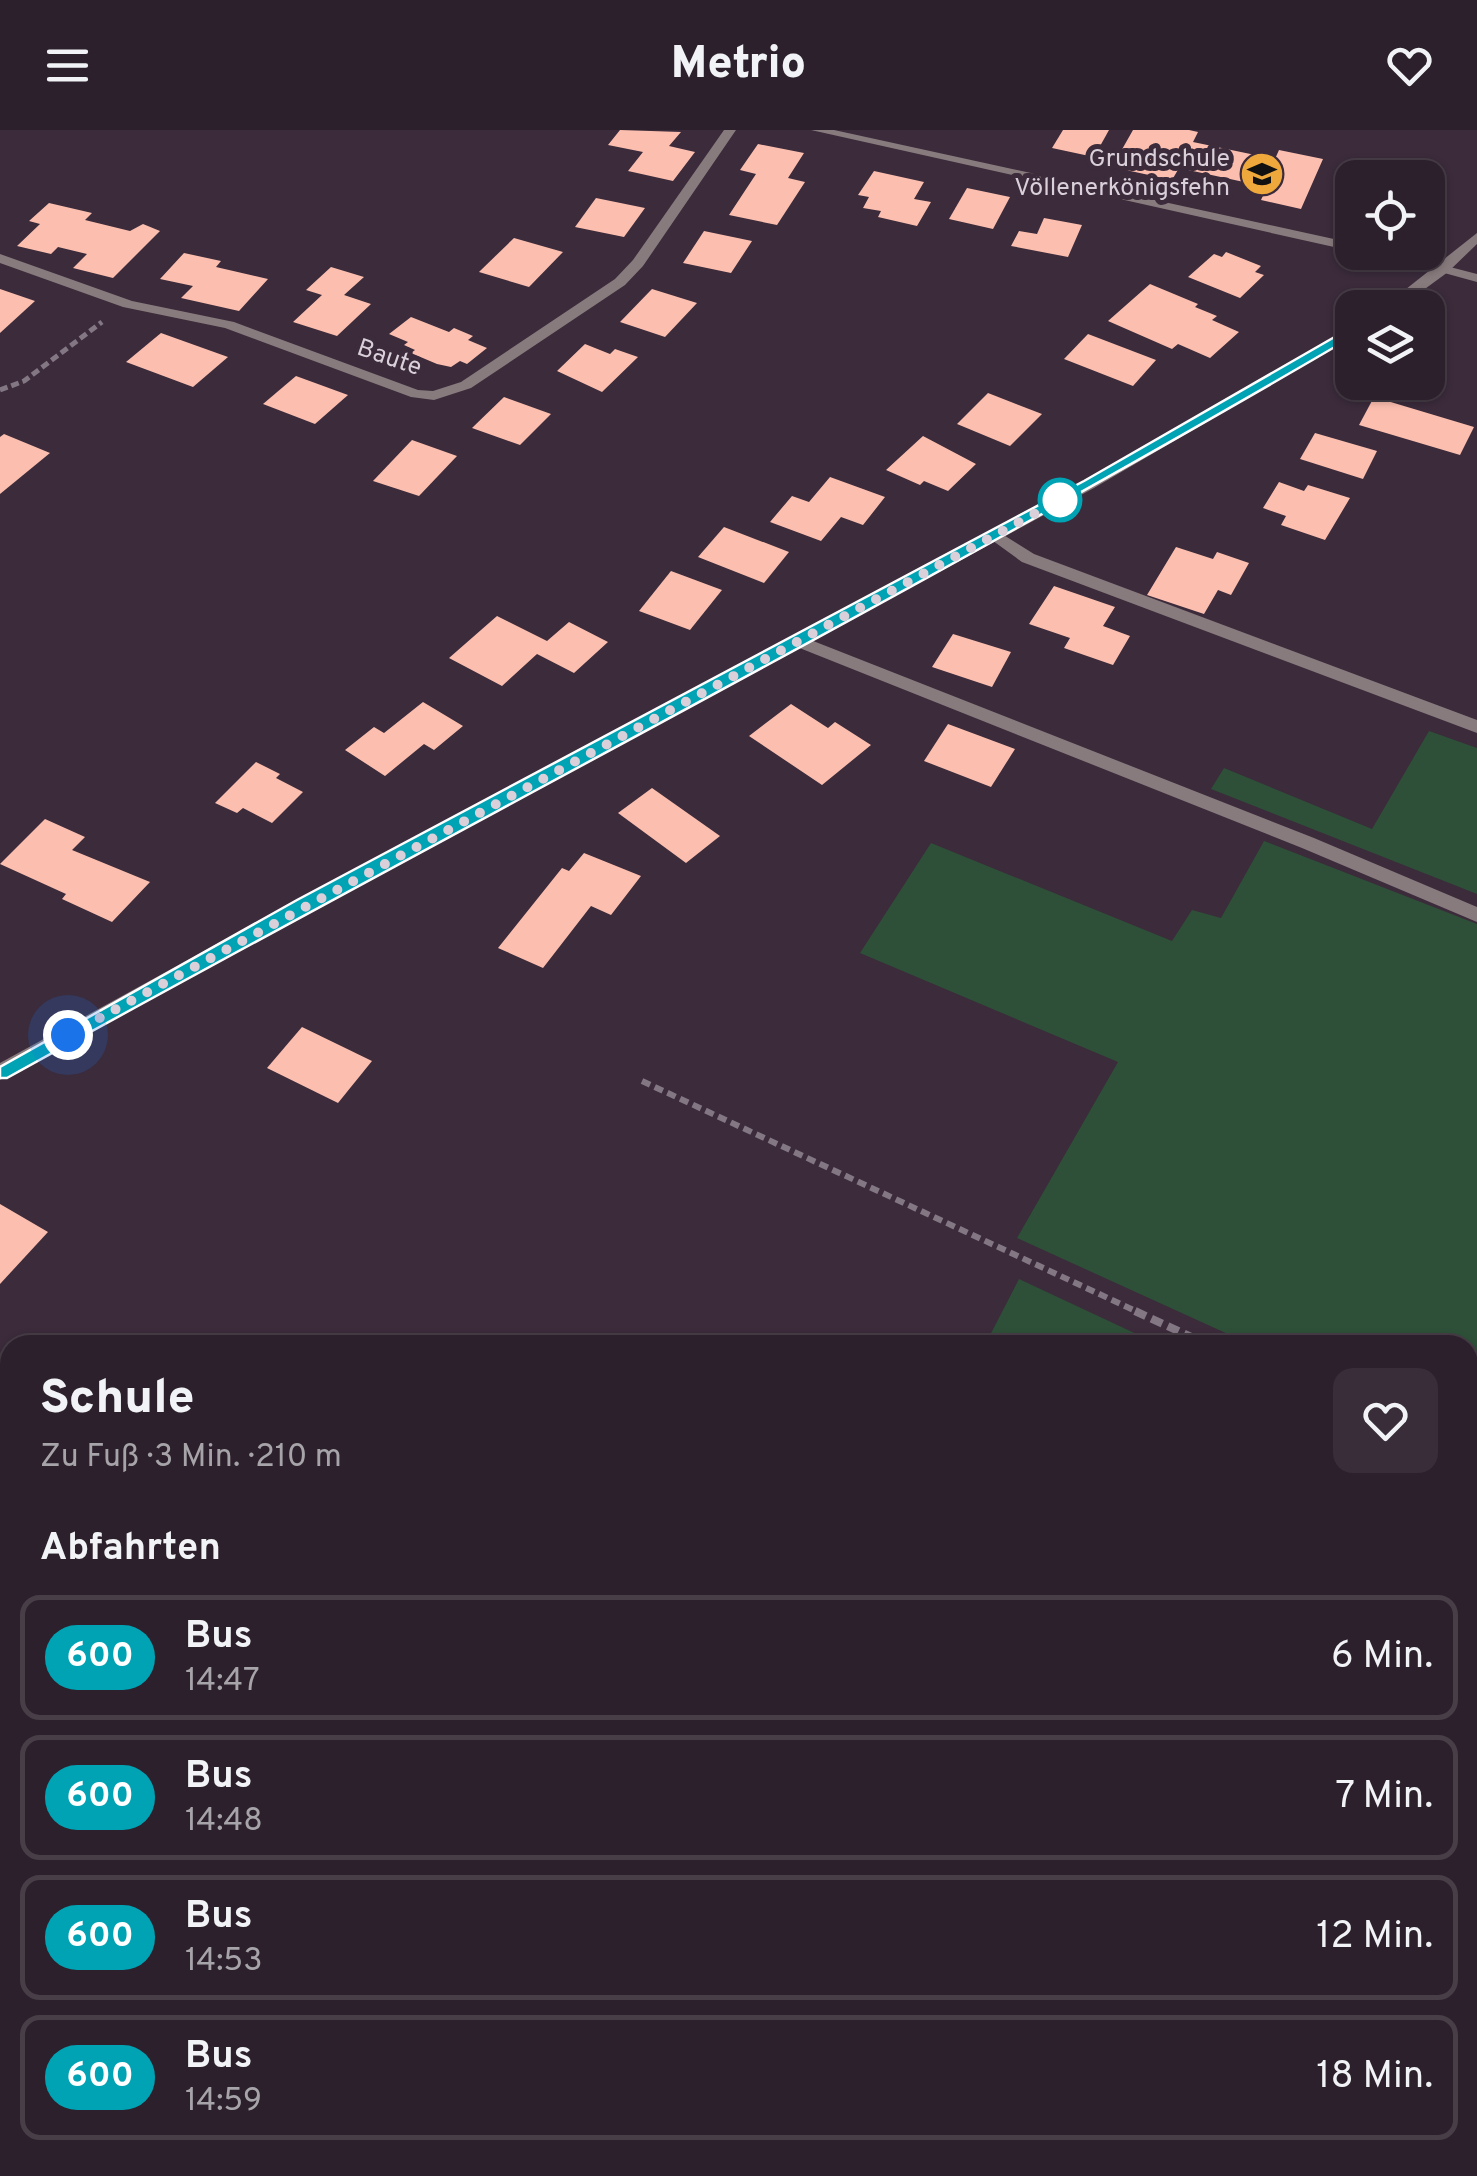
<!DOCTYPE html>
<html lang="de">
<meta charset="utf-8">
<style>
body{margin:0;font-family:Overpass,sans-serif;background:#382d38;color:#f1f3f6;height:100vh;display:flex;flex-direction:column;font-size:38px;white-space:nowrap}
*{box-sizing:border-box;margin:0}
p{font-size:32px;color:#a6a3a9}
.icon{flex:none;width:55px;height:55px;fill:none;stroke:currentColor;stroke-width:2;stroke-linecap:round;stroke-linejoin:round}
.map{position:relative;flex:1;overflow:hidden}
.side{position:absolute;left:0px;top:1205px;width:1478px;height:842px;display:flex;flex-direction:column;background:#2c202c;border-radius:30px 30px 0 0;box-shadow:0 2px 8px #0004,0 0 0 2px #483e48}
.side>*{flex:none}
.badge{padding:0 20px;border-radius:32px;font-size:35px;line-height:65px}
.tools{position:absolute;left:1335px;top:30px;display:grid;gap:20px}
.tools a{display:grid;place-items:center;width:110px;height:110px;border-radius:20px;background:#2c202c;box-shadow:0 2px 8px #0004,0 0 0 2px #483e48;font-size:50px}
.you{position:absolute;width:50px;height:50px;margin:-25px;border:8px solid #fff;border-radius:50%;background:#1a73e8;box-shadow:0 0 0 15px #1a73e833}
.map>.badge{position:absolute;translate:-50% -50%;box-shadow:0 0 0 5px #fff}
h2{padding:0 40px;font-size:38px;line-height:90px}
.round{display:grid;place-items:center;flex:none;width:105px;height:105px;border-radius:20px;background:#382d38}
.head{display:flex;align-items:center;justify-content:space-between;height:170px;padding:0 40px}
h1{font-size:48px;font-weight:800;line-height:75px}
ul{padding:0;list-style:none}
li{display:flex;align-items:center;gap:30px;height:125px;margin:0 20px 15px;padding:0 20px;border:5px solid #483e48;border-radius:20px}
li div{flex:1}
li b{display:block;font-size:38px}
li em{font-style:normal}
li .badge{min-width:110px;font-weight:700;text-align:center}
header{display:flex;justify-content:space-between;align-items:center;height:130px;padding:0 40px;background:#2c202c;font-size:45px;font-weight:800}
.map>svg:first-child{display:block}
.green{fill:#2e5038}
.building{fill:#fcbfaf}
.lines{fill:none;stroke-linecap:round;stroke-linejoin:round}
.path-far2{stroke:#847784;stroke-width:5;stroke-dasharray:8 4;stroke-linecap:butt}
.path-far1{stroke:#847784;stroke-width:6;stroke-dasharray:9 5;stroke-linecap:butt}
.path{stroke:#847784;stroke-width:8;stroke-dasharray:12 6;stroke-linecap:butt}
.service{fill:#887b7d;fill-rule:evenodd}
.minor{fill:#887b7d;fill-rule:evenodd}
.tertiary{fill:#887b7d;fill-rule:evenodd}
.line{fill:#00a3b4;stroke:#fff;stroke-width:2.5}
.walk{stroke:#dad0da;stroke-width:10;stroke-dasharray:0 18}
.stop-dot{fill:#fff;stroke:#00a3b4;stroke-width:5}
.labels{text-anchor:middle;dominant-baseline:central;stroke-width:10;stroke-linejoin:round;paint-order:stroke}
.far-poi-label{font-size:25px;fill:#dad0da;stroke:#3b2b3b;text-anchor:end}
.far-street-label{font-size:25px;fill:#dad0da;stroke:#3b2b3b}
</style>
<header><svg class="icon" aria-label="menu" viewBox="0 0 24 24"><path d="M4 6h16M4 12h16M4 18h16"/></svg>Metrio<svg class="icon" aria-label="heart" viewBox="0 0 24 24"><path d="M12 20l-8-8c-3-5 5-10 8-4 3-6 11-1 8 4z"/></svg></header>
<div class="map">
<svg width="1477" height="2046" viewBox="0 0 1477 2046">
<rect width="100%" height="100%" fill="#3b2b3b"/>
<g class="green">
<polygon points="1429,601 1477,618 1477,764 1211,659 1224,638 1372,699"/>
<polygon points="1264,711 1477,794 1477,1317 1468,1313 1468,1215 1252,1215 1017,1108 1118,932 860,823 931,713 1172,811 1192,780 1221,788"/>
<polygon points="1019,1149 1160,1215 985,1215"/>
<polygon points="1468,1359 1477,1364 1477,2041 1468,2035"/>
<polygon points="10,1599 10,2029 0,2021 0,1612"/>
<polygon points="21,2038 617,2038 629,2046 33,2046"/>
</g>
<g class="building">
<polygon points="620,0 681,2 669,16 695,22 673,51 628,41 643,22 608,15"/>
<polygon points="1063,0 1109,0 1094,27 1052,18"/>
<polygon points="1133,0 1189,0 1198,2 1193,12 1275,29 1279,20 1323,29 1301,79 1261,70 1267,57 1179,38 1172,50 1112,37"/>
<polygon points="758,14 804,23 788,48 805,52 777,95 729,85 756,44 740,40"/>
<polygon points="874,41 924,52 914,69 931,72 917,96 878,87 881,81 863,78 869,67 858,65"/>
<polygon points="967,58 1010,67 993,99 949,89"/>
<polygon points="596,68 645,78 624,107 575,97"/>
<polygon points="49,73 92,83 85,90 130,101 143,94 160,101 113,148 73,138 87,124 58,117 51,124 17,116 40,94 29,91"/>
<polygon points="1044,88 1082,95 1068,127 1011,116 1019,101 1037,104"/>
<polygon points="704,101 752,111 731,143 683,133"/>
<polygon points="514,108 563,122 529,157 479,142"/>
<polygon points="1226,122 1261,136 1255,142 1264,145 1240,168 1188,147 1214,124 1222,127"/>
<polygon points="184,123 221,131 216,137 268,149 239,181 181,168 193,156 160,149"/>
<polygon points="331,137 364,147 344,165 371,174 337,206 293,192 322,165 306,160"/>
<polygon points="1150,154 1198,174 1195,177 1217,186 1212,190 1239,202 1210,228 1178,214 1172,219 1108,191"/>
<polygon points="0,159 35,171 0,203"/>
<polygon points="652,159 697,173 665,207 620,192"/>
<polygon points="411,187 449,202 454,198 473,206 468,210 487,218 467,234 460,231 451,237 437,234 411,223 415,220 404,215 408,212 389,204"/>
<polygon points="161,203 228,227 193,257 126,232"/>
<polygon points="1088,204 1156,230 1133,256 1064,229"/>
<polygon points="585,214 610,224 615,219 638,227 602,262 557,241"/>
<polygon points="296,246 348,265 315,294 263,274"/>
<polygon points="988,263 1042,284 1010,316 957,294"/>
<polygon points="504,267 551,284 520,315 472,298"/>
<polygon points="1374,267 1474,297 1460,325 1359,295"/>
<polygon points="1315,303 1377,321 1363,349 1300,329"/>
<polygon points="4,304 50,323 0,364 0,307"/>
<polygon points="923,306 976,334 948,361 924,351 920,355 886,340"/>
<polygon points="412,310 457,326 419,366 373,351"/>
<polygon points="830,347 885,367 863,395 841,387 821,411 770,392 792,366 809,372"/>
<polygon points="1279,352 1304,361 1308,355 1350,368 1325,410 1281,395 1286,386 1263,378"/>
<polygon points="724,397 789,422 764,453 698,427"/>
<polygon points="1176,417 1213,429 1217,422 1249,433 1231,465 1218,460 1204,484 1147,465"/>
<polygon points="671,441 722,460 690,500 639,481"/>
<polygon points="1054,456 1115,477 1103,496 1130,506 1113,535 1064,518 1070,508 1029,494"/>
<polygon points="497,486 547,511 569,492 608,512 574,543 537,524 502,556 449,528"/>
<polygon points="953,504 1011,522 992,557 932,537"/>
<polygon points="423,572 463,596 434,620 424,614 385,646 345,620 374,597 384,603"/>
<polygon points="791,574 828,598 835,592 871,615 822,655 749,606"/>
<polygon points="948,594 1015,619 991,657 924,631"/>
<polygon points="256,632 280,644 276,648 303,662 272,693 243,678 237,683 215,673"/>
<polygon points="652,658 720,706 686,733 618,683"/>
<polygon points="45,689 85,707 72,720 150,752 112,792 62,769 66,764 0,734"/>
<polygon points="584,723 641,746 611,785 591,776 543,838 498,818 562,738 569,741"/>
<polygon points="302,897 372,931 338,973 267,938"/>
<polygon points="0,1074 48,1102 0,1154"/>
<polygon points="0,1273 10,1279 10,1317 0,1329"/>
</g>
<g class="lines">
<polyline class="path-far2" points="0,260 24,251 102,192"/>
<polyline class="path-far1" points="642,951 1140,1183"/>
<g class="path">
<polyline points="1135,1181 1209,1215"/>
<polyline points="1468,1336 1477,1340"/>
</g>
<g class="service">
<polygon points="994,399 1034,424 1477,590 1477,603 1022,432 989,408 986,404"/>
<polygon points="798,505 1314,708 1477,777 1477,792 1302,718 792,515 792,507"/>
<polygon points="0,1241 10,1245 10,1267 0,1263"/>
</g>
<g class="minor">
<polygon points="724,0 736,0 643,136 625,155 471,258 434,270 411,267 225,198 123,177 0,133 0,124 132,171 234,192 418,260 433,261 461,252 615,149 633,130"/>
<polygon points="811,0 834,0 1352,113 1352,121"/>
<polygon points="1368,122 1392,122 1477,144 1477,152"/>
</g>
<g class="tertiary">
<polygon points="1477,103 1477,114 1448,142 1399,178 1382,178"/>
<polygon points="1352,197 1352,207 1094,358 0,950 0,933 297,770 1084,352"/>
</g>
</g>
<path class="line" d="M1352,197L1357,198V204C914,464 456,699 7,948H0V937L297,770L1084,351Z"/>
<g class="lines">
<polyline class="walk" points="68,905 1060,370"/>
</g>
<defs>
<g id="school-disc" transform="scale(2.25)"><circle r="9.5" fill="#eea83c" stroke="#3b2b3b"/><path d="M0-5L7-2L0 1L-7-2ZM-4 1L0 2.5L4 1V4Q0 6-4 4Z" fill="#111"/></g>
</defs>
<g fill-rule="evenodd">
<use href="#school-disc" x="1262" y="44"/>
</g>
<circle class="stop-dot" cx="1060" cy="370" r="20"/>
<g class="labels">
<g class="far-poi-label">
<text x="1230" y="30">Grundschule<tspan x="1230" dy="29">Völlenerkönigsfehn</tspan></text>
</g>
<g class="far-street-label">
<text transform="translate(389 229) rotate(19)">Baute</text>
</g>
</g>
</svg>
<div class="tools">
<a><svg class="icon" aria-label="locate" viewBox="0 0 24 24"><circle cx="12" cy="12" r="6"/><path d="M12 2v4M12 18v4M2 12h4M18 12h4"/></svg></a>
<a><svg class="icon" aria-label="layers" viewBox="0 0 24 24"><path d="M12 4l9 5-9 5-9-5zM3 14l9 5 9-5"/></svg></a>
</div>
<div class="you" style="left:68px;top:905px"></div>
<section class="side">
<div class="head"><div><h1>Schule</h1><p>Zu Fuß · 3 Min. · 210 m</p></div><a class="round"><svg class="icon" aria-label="heart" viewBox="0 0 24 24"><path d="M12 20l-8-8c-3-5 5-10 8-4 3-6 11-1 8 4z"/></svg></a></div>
<h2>Abfahrten</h2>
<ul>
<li><span class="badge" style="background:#00a3b4;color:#fff">600</span><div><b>Bus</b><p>14:47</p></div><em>6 Min.</em></li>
<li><span class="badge" style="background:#00a3b4;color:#fff">600</span><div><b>Bus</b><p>14:48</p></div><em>7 Min.</em></li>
<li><span class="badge" style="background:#00a3b4;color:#fff">600</span><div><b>Bus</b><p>14:53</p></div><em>12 Min.</em></li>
<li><span class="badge" style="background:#00a3b4;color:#fff">600</span><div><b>Bus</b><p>14:59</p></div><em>18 Min.</em></li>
</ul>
</section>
</div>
